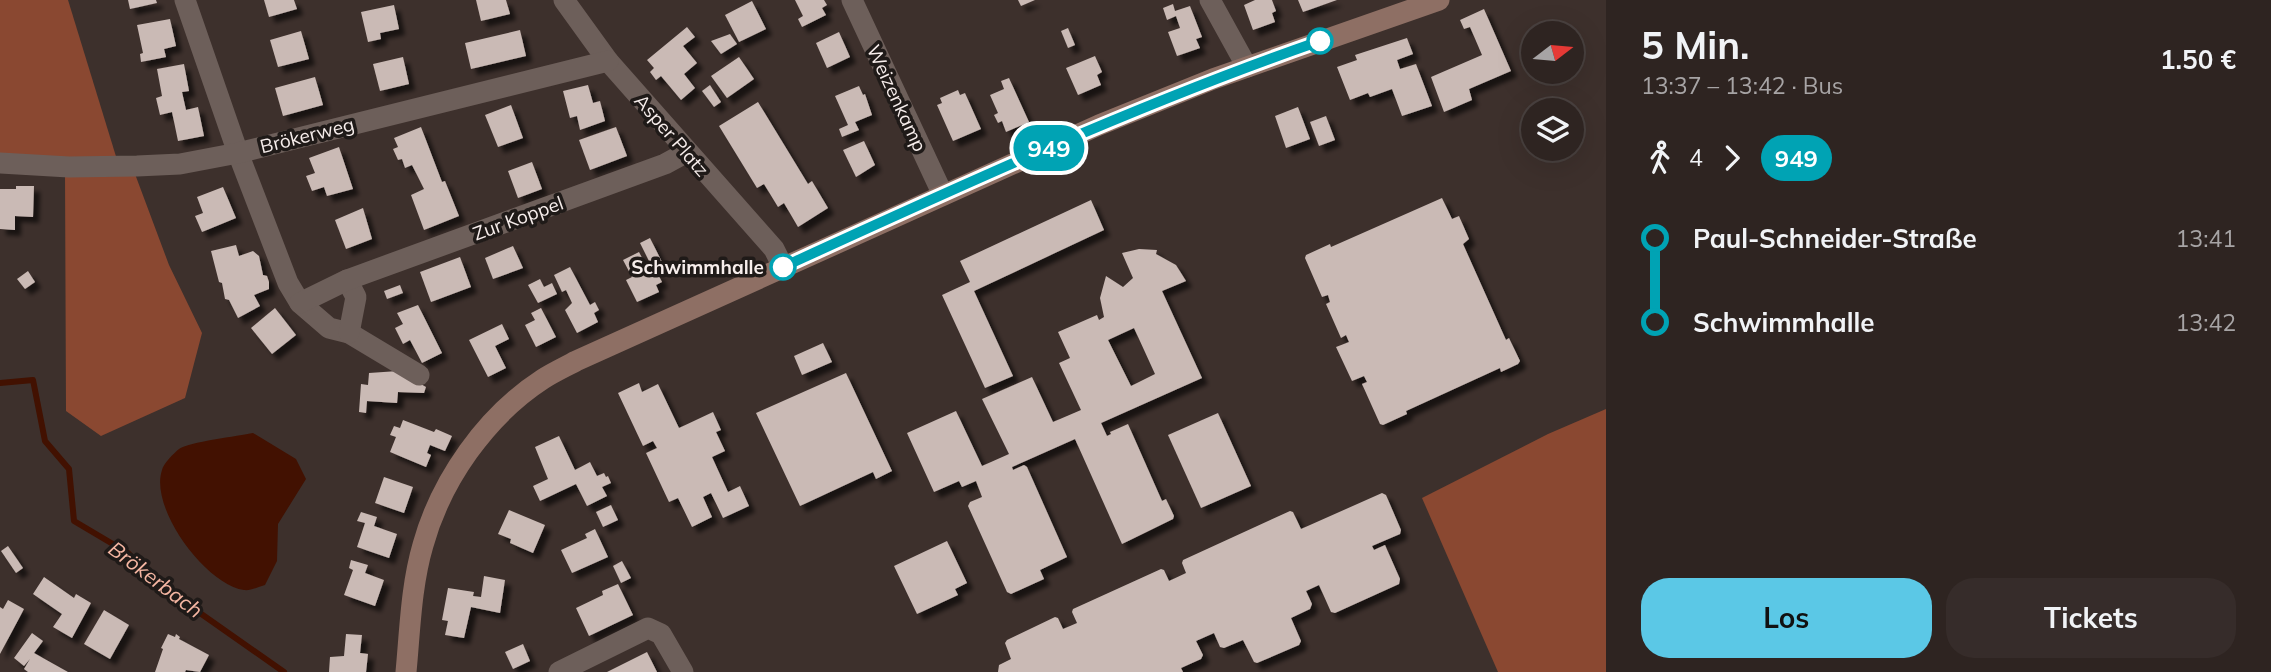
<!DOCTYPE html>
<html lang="de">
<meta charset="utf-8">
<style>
body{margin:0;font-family:Mulish,sans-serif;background:#362c2a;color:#f1f3f6;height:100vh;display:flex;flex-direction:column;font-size:26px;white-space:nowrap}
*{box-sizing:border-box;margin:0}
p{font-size:23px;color:#a7a4a5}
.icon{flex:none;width:38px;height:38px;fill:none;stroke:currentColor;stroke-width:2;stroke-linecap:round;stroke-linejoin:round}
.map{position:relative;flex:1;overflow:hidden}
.side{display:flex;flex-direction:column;background:#2e2421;width:665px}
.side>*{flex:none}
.badge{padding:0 14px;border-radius:23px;font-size:24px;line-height:46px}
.needle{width:46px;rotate:74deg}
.fabs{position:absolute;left:1521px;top:21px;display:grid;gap:14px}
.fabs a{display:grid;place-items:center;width:63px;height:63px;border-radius:50%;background:#2e2421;box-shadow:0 7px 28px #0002,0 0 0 2px #49413f;font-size:35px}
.map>.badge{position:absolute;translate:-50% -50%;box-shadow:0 0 0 4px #fff}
.legs{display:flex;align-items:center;gap:10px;height:77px;padding:0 35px;font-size:23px}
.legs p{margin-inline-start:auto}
.headline{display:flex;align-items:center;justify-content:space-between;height:119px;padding:0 35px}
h1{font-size:38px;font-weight:700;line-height:52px}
.primary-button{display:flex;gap:14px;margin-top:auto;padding:14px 35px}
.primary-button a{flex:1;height:80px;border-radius:28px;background:#5bc8e6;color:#111;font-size:28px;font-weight:700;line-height:80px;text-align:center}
.primary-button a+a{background:#362c2a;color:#f1f3f6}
ul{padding:0 35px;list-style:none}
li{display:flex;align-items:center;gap:24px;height:84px;font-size:26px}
li i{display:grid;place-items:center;width:10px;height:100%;margin:0 9px;background:currentColor}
li i::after{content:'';width:18px;height:18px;margin:-9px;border:5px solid;border-radius:50%;background:#2e2421}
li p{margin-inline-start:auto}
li:first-child i{background:linear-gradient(#0000 50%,currentColor 0)}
li:last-child i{background:linear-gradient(currentColor 50%,#0000 0)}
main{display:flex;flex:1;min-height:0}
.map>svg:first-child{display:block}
.green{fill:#8a4831}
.water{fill:#421101}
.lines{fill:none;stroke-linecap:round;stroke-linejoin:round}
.stream{stroke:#421101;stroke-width:6}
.building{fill:#cabab5;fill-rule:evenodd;filter:url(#shadow)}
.street{stroke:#6d5f5a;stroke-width:21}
.secondary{stroke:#8e6f64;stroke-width:21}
.line-1-casing{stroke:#fff;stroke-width:16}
.line-1{stroke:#00a3b4;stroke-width:10}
.stop-1-dot{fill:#fff;stroke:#00a3b4;stroke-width:3.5}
.labels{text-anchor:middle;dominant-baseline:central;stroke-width:7;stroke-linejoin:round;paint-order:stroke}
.street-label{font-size:19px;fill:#f7eeec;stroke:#1f1a18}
.stop-label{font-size:19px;font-weight:bold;fill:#f7eeec;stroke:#1f1a18;text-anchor:end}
.water-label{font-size:21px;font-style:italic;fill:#f5b6a2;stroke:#1f1a18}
</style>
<main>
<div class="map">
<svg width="1606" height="672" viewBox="0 0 1606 672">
<defs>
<filter id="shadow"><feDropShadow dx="6" dy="6" stdDeviation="2" flood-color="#0009"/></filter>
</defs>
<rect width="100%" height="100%" fill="#3d302c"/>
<g class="green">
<polygon points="0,0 68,0 118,163 0,158"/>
<polygon points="65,172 135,174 169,265 202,333 185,398 101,436 66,411"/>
<polygon points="1606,409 1606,672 1498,672 1422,498 1548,434"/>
</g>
<path class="water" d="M253,433L296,459L306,479L278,524L277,561L265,585C258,587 250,591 244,590C206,585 149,508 162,470C163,464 174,453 179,449C188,442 239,436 253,433Z"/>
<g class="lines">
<polyline class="stream" points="0,383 33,380 45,441 69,469 74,521 128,553 153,580 284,672"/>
</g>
<g class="building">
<polygon points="128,0 156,0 157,3 130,9"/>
<polygon points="264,0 294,0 297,9 269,17"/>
<polygon points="476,0 506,0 510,14 481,21"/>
<polygon points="795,0 824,0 827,5 822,8 826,15 802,27 798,19 803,16"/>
<polygon points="1018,0 1035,0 1021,6"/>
<polygon points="1255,0 1272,0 1276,11 1272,13 1275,22 1253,30 1244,5"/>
<polygon points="1298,0 1337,0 1303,12"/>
<polygon points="752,1 766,29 739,42 725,15"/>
<polygon points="1173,4 1175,11 1190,6 1202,37 1196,39 1200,48 1177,56 1168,32 1180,28 1176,16 1167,20 1163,8"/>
<polygon points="394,5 399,29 380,33 381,39 368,42 361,12"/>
<polygon points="1484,9 1511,71 1469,89 1472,100 1444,112 1431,77 1482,55 1470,27 1464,29 1460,20"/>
<polygon points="170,19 176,46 164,49 166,57 141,62 140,54 143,53 137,25"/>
<polygon points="687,27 695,37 683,46 697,63 684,74 695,88 681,100 661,76 656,80 650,72 654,68 647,60"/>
<polygon points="1068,28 1075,45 1068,48 1061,31"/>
<polygon points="520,30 526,56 471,69 465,43"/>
<polygon points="301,31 309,59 278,67 270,40"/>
<polygon points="839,32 850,57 827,68 816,43"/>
<polygon points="730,34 737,44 721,54 711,41"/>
<polygon points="1407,38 1413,54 1397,60 1400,69 1416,64 1432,106 1402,116 1392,89 1370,97 1368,93 1350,100 1337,67 1357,60 1355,55"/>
<polygon points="1095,56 1102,72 1097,75 1101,85 1078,95 1066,68"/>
<polygon points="403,57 409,84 380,91 373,64"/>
<polygon points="739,57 754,79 727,98 711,76"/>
<polygon points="184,64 189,91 182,92 186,110 198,107 204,136 178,141 172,112 160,115 156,98 162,96 157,69"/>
<polygon points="315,77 323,105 283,116 275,88"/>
<polygon points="1009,78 1029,122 1006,132 1002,121 998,123 994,115 998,113 990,95 1004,89 1001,81"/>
<polygon points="588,85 593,103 600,101 605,121 580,130 577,116 570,118 563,91"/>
<polygon points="710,85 721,102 714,107 702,91"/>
<polygon points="859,86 863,95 865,94 872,115 855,122 859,130 842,137 839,129 848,125 835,96"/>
<polygon points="958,90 960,95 965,93 981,129 953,141 937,105 942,103 940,98"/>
<polygon points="758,102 808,184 812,181 828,208 798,227 784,203 778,207 764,184 757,188 719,126"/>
<polygon points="511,105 523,138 498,147 485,115"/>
<polygon points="1298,107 1310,139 1286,148 1275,116"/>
<polygon points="1326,116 1335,140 1319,146 1310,122"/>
<polygon points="421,127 442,182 445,181 459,216 424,230 411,195 424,189 412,165 405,168 402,159 398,160 393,149 398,147 394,138"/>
<polygon points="616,127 627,156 590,170 579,140"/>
<polygon points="864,141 875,165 856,177 843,150"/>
<polygon points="339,147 353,189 327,196 324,187 312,191 306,176 315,173 309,158"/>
<polygon points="532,162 542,189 518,198 508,171"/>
<polygon points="16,186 34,186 33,217 15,216 15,230 0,229 0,189 16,189"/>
<polygon points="223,187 236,218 202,232 195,216 203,213 197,197"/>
<polygon points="1442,198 1452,219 1459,216 1469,239 1463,244 1506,340 1509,338 1520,361 1518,364 1501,372 1500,368 1406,411 1407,414 1383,425 1380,424 1362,384 1367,382 1364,376 1352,381 1336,347 1349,342 1346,335 1341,338 1326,304 1330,302 1328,295 1322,297 1305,258 1306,255 1330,244 1331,247"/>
<polygon points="1091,200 1104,230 974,291 1013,376 985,388 942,295 970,282 960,261"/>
<polygon points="363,208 372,239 346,249 335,220"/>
<polygon points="650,238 662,262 652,267 640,243"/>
<polygon points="236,245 239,256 253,251 259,256 263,275 267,276 269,282 269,289 254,295 260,306 238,318 229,300 225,299 222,283 219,282 211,251"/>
<polygon points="513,246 523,268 493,279 485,258"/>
<path d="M1139,249L1157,250L1156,254L1176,265L1186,281L1162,291L1202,378L1101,423L1107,436L1111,434L1110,432L1128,424L1162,501L1166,499L1174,516L1173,519L1122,544L1075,439L1012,467L1013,470L1024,465L1027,467L1067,557L1040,570L1044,579L1011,594L1007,592L968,506L970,502L982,497L976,481L962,487L959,481L934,492L907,433L956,411L982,466L1009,454L982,399L1032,377L1053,422L1081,410L1059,363L1070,358L1058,332L1097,315L1099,320L1104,317L1100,298L1106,276L1123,287L1133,278L1122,253ZM1134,328L1155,374L1131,386L1108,340Z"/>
<polygon points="639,252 651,275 657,272 662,282 656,285 659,292 637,302 626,280 632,277 623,260"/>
<polygon points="460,257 471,287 431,302 420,272"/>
<polygon points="570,267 590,305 595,302 599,310 594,313 598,322 577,333 565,310 572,303 566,290 562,292 554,275"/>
<polygon points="28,271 35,282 25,289 17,279"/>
<polygon points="540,279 544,287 552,283 557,294 538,303 528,285"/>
<polygon points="400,285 403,293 387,299 384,291"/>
<polygon points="418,305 442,353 422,363 410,340 403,344 395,328 403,324 397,313"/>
<polygon points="275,308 296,335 272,354 251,328"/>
<polygon points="541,308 556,337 536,347 525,325 535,320 531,313"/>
<polygon points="502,324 509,339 495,346 506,368 488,377 469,340"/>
<polygon points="823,343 832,362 802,375 794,356"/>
<polygon points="398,371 426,387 424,393 398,392 397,403 367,401 366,413 359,412 361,384 368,385 369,373"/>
<polygon points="846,373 892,471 876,479 873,472 800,506 756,413"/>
<polygon points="639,383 642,392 658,384 679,428 713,412 721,430 716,432 725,451 712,457 728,492 740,486 749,506 723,518 711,493 703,497 712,517 692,527 678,498 669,502 646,453 657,448 653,441 643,446 618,393"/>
<polygon points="1218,413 1251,486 1201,508 1168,435"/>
<polygon points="403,420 434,432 436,429 452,436 445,451 430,445 427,453 431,455 426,467 390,452 396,437 390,435 394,426 400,428"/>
<polygon points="559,436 575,470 590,462 597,476 604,473 606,477 608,476 611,483 602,487 607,496 587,506 576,484 540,501 533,486 548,479 535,447"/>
<polygon points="384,477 413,487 404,513 375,503"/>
<polygon points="1382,493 1386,495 1401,530 1400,534 1372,546 1374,550 1385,545 1400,579 1399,584 1335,613 1331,612 1319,585 1306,591 1312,604 1310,609 1291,618 1301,641 1299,645 1257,663 1254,662 1243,640 1224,648 1220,647 1214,633 1196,641 1203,655 1201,659 1181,668 1183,672 998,672 999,665 1011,659 1005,643 1007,640 1055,617 1058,618 1063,629 1077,623 1072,612 1073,609 1161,569 1164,570 1169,581 1186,573 1182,563 1183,560 1290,511 1293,512 1301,529"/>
<polygon points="611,505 618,520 603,527 596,512"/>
<polygon points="509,510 545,525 533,553 510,543 511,539 498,534"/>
<polygon points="361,512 377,517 374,526 397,534 389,558 357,547 365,523 357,521"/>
<polygon points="595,529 608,557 572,573 561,550 587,538 585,534"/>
<polygon points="947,541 967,583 955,589 958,595 917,614 894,566"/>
<polygon points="8,546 23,568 16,573 1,551"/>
<polygon points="351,560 368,565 365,573 384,580 375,606 344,595 353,570 349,568"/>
<polygon points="622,561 631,578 621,583 613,566"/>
<polygon points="484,576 505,580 500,613 471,607 464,638 445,635 448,621 442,620 448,588 474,592 473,596 481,597"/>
<polygon points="44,577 74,598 76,594 91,603 72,638 53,627 62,614 33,594"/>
<polygon points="618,584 633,615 589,636 576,608 603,595 602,591"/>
<polygon points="8,600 24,609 0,654 0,607 3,609"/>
<polygon points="104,610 129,625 110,659 84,644"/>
<polygon points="32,633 43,641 34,653 68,672 28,672 24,669 30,659 24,666 14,658"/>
<polygon points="168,634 175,637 176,634 180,637 179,639 209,655 200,672 186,670 185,672 155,672 163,649 161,648"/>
<polygon points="346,634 362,635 360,653 368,654 366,672 329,672 330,657 344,656"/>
<polygon points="523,644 530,661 513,669 505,652"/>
<polygon points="647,652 657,672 607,672"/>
</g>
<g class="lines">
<g class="street">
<polyline points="185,0 238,153 288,283 300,303 329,328 349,333 419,375"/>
<polyline points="564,0 608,61 774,249 783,267"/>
<polyline points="852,0 943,195"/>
<polyline points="1210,0 1247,67"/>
<polyline points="0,163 69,167 137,166 180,164 238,153 608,61"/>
<polyline points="347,280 356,297 349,333"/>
<polyline points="300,303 347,280 665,164 687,152"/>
<polyline points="559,672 648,628 661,634 683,672"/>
</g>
<path class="secondary" d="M406,672C410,630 411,586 423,545C441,480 486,416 543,379C554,372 565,367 576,361L1099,125L1213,79L1439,0"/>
</g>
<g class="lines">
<g class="line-1-casing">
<path id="line-1" d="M783,267C960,186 1136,105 1320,41"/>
</g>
<use href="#line-1" class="line-1"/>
</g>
<g class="stop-1-dot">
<circle cx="1320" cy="41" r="12"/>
<circle cx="783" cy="267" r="12"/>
</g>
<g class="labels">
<g class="street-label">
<text transform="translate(897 98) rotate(65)">Weizenkamp</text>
<text transform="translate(307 135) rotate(-14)">Brökerweg</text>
<text transform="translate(672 135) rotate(49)">Asper Platz</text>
<text transform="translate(518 218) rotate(-20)">Zur Koppel</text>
</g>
<g class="stop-label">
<text x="764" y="267">Schwimmhalle</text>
</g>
<g class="water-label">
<text transform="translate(156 579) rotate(37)">Brökerbach</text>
</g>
</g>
</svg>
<div class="fabs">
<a><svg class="needle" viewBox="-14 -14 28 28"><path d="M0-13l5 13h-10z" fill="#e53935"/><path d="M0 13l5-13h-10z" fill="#a7a4a5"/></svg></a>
<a><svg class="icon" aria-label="layers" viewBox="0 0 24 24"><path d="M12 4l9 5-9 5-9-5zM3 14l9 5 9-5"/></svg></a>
</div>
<b class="badge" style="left:1049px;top:148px;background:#00a3b4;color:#fff">949</b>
</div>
<section class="side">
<div class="headline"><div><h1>5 Min.</h1><p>13:37 – 13:42 · Bus</p></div><b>1.50 €</b></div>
<div class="legs"><svg class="icon" aria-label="walk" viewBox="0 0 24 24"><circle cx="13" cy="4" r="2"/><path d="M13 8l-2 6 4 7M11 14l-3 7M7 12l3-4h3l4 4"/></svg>4<svg class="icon" aria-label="forward" viewBox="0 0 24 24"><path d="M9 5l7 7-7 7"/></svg><b class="badge" style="background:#00a3b4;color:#fff">949</b></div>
<ul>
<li><i style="color:#00a3b4"></i><b>Paul-Schneider-Straße</b><p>13:41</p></li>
<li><i style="color:#00a3b4"></i><b>Schwimmhalle</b><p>13:42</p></li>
</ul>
<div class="primary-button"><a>Los</a><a>Tickets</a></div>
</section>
</main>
